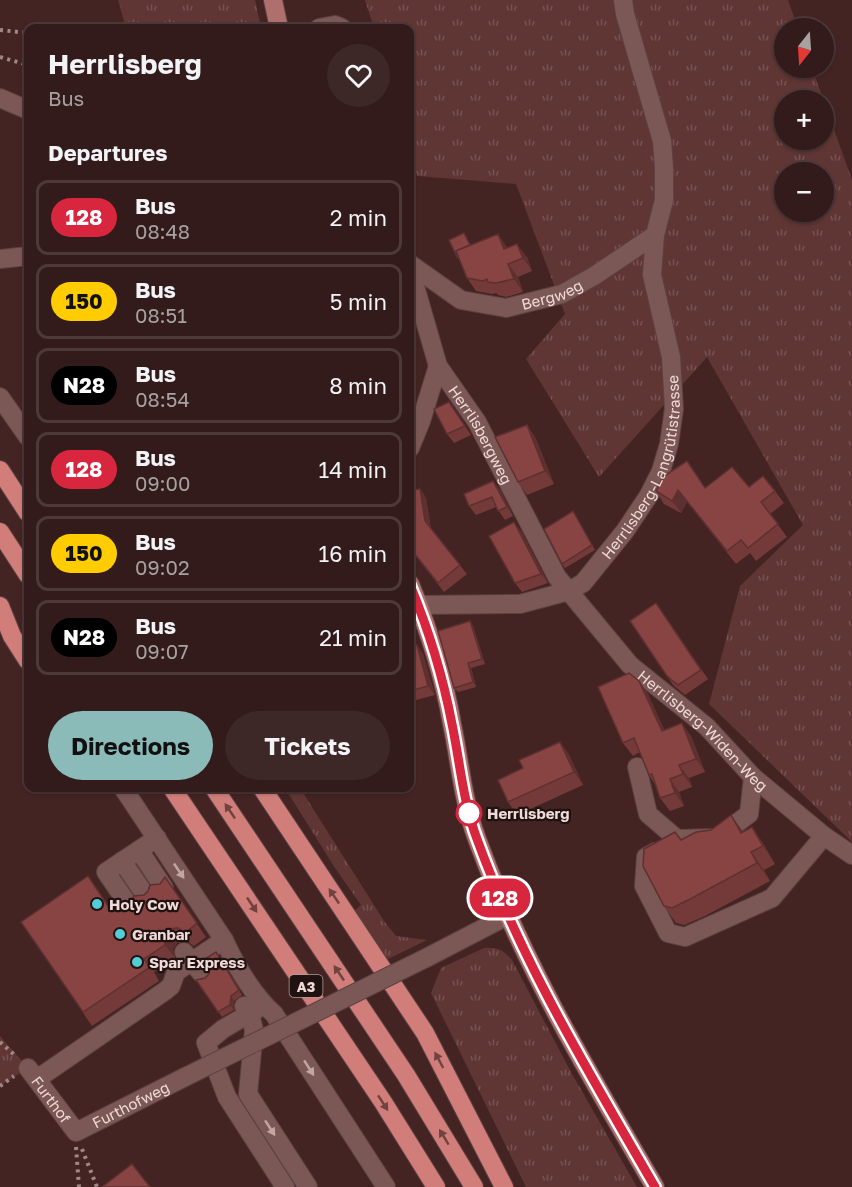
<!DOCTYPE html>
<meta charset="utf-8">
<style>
body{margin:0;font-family:"Golos Text",sans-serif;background:#3d2827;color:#f1f3f6;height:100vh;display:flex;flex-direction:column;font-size:22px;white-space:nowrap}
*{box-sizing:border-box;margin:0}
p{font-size:20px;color:#a8a1a2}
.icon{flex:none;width:33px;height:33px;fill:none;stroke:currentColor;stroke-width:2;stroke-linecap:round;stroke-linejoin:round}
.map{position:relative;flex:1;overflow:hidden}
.side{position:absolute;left:24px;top:24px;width:390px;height:768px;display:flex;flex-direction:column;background:#321b1a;border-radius:12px;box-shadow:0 2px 4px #0004,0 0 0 2px #4d3939}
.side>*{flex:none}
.badge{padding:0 12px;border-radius:20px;font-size:21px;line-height:39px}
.needle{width:39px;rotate:197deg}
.tools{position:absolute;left:774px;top:18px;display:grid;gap:12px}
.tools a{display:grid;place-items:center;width:60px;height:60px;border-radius:50%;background:#321b1a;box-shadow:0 2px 4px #0004,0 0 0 2px #4d3939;font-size:30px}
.map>.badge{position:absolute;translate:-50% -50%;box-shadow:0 0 0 3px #fff}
h2{padding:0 24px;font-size:22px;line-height:54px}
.round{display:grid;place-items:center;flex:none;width:63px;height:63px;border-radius:32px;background:#3d2827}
.overview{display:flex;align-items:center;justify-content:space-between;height:102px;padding:0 24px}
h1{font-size:28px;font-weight:700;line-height:45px}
.primary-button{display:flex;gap:12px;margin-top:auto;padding:12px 24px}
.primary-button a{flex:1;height:69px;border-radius:36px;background:#8bbbb9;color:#111;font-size:24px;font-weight:700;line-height:69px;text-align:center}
.primary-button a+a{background:#3d2827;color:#f1f3f6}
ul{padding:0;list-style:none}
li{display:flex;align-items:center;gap:18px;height:75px;margin:0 12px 9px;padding:0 12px;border:3px solid #4d3939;border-radius:12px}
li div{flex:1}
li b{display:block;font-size:22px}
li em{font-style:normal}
li .badge{min-width:66px;font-weight:700;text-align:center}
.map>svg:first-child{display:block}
.grass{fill:url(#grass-tufts);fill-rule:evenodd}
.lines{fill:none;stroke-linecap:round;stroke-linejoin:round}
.minor-casing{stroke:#5c4241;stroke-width:20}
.major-casing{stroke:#5c4241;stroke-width:20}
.highway-casing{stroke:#5c4241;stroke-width:20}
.path{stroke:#a18886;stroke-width:4;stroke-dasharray:3 4.5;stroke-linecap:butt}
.minor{stroke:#7b5856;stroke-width:18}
.major{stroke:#af6f6c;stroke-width:18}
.highway{stroke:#d17e7b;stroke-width:18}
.minor-bridge-casing{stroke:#5c4241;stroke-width:20;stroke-linecap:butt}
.minor-bridge{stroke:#7b5856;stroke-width:18}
.wall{fill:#743a3a}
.shaded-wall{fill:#5e302f}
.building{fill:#874443;stroke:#5e302f;stroke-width:1.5}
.oneway{fill:#704341}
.oneway2{fill:#c1a6a4}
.line-casing{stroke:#fff;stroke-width:14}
.line{stroke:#d7263d;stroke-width:9}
.stop-dot{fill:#fff;stroke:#d7263d;stroke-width:3}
.poi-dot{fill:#52ccd5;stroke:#201211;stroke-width:2}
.labels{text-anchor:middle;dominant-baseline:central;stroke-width:4.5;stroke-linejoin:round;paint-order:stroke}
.shield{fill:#201211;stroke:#b19e9c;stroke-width:1.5}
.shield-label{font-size:14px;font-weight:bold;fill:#efdad8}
.street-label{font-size:15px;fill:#efdad8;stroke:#201211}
.stop-label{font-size:15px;font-weight:bold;fill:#efdad8;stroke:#201211;text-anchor:start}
.poi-label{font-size:15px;font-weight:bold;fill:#efdad8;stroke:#201211;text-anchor:start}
</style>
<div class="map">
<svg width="852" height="1187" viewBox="0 0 852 1187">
<defs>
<pattern id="grass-tufts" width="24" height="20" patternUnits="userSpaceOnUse" patternTransform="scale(1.5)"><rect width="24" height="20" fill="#5f3634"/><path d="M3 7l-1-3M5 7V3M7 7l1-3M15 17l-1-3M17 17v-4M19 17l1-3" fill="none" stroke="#765251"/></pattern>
</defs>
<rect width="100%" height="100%" fill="#432423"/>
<g class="grass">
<polygon points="118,0 255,0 261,28 126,28"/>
<path d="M365,0H788L798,28H784V68H812L852,180V842L709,704L740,586L803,525L707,357L599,477L526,359L565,314L516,184L417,176L410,150V28H374ZM784,100H824V140H784ZM784,172H824V212H784Z"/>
<polygon points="285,788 300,788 384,921 396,936 427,940 386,960 354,911 361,905 335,868"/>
<path d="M484,948C498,947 503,950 512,960L572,1074L637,1187H526L431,993L441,968Z"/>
<polygon points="0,1036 28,1068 0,1086"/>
</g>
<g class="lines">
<g class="minor-casing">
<g id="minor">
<polyline points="319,28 335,25 342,28"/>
<polyline points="0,98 28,110"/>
<polyline points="0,259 28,256"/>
<path id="s1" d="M410,264L461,300L506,308L562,294L594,276L655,235"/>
<path id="s2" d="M410,269L438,366L477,422L557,577L630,665L707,727L753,777L824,836L852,855"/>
<polyline points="0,397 28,437"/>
<polyline points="410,448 421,421 438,366"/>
<path id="s3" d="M410,614L418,605L520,604L569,591L583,583L625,531L649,495L661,471L669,444L674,409L671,357L652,275L655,235L664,200V168L662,141L625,14L623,0"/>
<polyline points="637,767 648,814 677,839 717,838 749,814 753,777"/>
<path d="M123,788L224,940C236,966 253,995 274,1014L386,1187"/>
<polyline points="139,850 164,888"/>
<polyline points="655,852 646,857 644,886 668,933 685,937 772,898 824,836"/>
<polyline points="122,861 148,899"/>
<polyline points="132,910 106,872 157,838"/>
<polyline points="184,952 202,974"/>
<polyline points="426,958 507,916"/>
<polyline points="264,1005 223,1029 206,1043 227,1097 285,1187"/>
<polyline points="244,1006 250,1014 254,1030 248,1094 308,1187"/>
<path id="s4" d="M28,1068L76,1132L185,1077"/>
<polyline points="37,1079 165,991 171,986 176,972 224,940"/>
</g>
</g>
<g class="major-casing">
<g id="major">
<polyline points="273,0 279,28"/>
<path d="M410,584C428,628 444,677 452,724C460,762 463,802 477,839C522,962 589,1074 655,1187"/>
</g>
</g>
<g class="highway-casing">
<g id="highway">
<polyline points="0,470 28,513"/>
<polyline points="0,532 28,575"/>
<polyline points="0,606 12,636 28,661"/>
<polyline points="172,788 383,1102 436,1187"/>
<polyline points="214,788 406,1075 474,1187"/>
<polyline points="262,788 425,1033 504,1187"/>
</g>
</g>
<g class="path">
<polyline points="0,30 28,33"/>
<polyline points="0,57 28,65"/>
<polyline points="0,1042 17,1057"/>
<polyline points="0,1086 14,1076"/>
<polyline points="76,1147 79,1187"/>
<polyline points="82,1149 97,1187"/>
</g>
<use href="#minor" class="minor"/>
<use href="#major" class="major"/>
<use href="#highway" class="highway"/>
<g class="minor-bridge-casing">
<polyline id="minor-bridge" points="185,1077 426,958"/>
</g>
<use href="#minor-bridge" class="minor-bridge"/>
</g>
<g class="wall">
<polygon points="464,233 471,245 508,248 527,257 532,271 518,277 523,292 506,297 498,295 496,293 492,294 476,291 467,278 460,261 457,257"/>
<polygon points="449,402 471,435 454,443 447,434"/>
<polygon points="527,425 536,439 554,484 527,495 518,482"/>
<polygon points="493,481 500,490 513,516 505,520 496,507 476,515 469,506"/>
<polygon points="749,487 775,491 784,503 770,514 787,537 756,561 750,553 736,564 687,502 681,513 664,504 656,491 705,488"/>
<polygon points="420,489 426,498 431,529 467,574 444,592 410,549 410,490"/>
<polygon points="576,516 595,550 565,568 562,564"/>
<polygon points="521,531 548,583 522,592 515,583"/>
<polygon points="656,603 708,679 685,695 673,685 630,621"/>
<polygon points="470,621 473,626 485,664 471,668 476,687 458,692 454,688"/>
<polygon points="417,645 423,654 435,695 416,700 412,694 410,695 410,647"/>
<polygon points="639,681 648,694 664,730 691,736 705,772 689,778 692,787 679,792 684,806 670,811 660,798 656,786 649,775 640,752 633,756 623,743"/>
<polygon points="560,742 569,755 583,785 517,815 508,802 523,768"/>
<polygon points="731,815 743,832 752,827 764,845 775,864 764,870 770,881 705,916 684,925 676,923 664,906 681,840 711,830"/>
<polygon points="165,877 206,937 194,946 187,941 177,943 173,949 175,958 154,972 159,981 92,1026 21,922 109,906 123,908 129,905 160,884"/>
<polygon points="220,957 242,995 234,1001 234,1010 222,1017 196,980 205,978"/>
</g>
<g class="shaded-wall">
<polygon points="498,234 507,247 514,263 504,249"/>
<polygon points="517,244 527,257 532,271 523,258"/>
<polygon points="508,264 518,277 523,292 514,279"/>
<polygon points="527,425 536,439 554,484 545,471"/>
<polygon points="493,481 500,490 513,516 507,507"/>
<polygon points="420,489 426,498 431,530 425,521"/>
<polygon points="678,490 687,502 681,513 672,501"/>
<polygon points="514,522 521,531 548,583 541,574"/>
<polygon points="470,621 473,626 485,664 482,659"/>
<polygon points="417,645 423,654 435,695 428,686"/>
<polygon points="468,663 471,668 476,687 473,682"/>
<polygon points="639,681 648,694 671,744 662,731"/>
<polygon points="682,723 691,736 705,772 696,759"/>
<polygon points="560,742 569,755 583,785 574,772"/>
<polygon points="679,765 689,778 692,787 683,774"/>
<polygon points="670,779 679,792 684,806 675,793"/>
<polygon points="731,815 743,832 741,833"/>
<polygon points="752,827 764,845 775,864 763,846"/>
<polygon points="751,852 764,870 770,881 757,863"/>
<polygon points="168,929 177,943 173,949 175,958 165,945 164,935"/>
<polygon points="231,996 234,1001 234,1010 230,1005"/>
</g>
<g class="building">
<polygon points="464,233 470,245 456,251 458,257 457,257 449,240"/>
<polygon points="498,234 504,249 517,244 523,258 508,264 514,279 496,283 488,282 487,279 483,281 467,278 456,251"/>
<polygon points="449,402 465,426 447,434 434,409"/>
<polygon points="527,425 545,471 518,482 495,437"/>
<polygon points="687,461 705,488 732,467 749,487 763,476 775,491 761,502 778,524 748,548 741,540 727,551 678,490 672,501 656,491 664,476"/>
<polygon points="493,481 507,507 498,511 492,497 469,506 464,494"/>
<polygon points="420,489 425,521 460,565 438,583 410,548 410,490"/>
<polygon points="573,511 592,545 562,564 544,529"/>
<polygon points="514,522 541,574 515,583 489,536"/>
<polygon points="656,603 701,670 678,685 667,676 630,621"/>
<polygon points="470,621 482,659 468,663 473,682 454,688 438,631"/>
<polygon points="417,645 428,686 410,691 410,647"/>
<polygon points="629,673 639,681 662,731 682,723 696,759 679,765 683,774 670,779 675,793 660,798 652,774 649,775 634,738 623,743 598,687"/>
<polygon points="560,742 574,772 508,802 498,780 523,768 519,760"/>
<polygon points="731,815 741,833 752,827 763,846 751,852 757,863 692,898 672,908 664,906 643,866 644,849 675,832 681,840 696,832 711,830"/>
<polygon points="88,876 108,906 113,903 123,908 129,905 134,896 144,895 148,891 150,885 160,884 165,877 197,923 185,933 178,928 168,929 164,935 165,945 144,959 150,967 83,1012 21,922"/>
<polygon points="216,952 239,990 231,996 230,1005 218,1012 196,980 205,978 209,974 210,967 205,959"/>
<polygon points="132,1164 150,1187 102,1187"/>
</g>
<defs><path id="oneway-solid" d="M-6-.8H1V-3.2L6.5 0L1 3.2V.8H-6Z" transform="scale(1.5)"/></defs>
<g class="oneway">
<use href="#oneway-solid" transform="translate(230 811) rotate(-124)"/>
<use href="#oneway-solid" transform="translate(334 896) rotate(-124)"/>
<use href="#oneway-solid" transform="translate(252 905) rotate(56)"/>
<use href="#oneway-solid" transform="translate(339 973) rotate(-124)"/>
<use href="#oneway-solid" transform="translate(439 1060) rotate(-118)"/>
<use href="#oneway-solid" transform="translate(383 1103) rotate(57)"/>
<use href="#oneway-solid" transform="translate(444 1137) rotate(-121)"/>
</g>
<g class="oneway2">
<use href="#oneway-solid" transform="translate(179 871) rotate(56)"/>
<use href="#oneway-solid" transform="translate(309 1068) rotate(57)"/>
<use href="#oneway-solid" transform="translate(270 1128) rotate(57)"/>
</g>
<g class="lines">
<g class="line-casing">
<path id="line" d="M410,585C428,628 443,677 452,724C460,762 463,802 477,839C522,963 590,1074 655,1187"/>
</g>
<use href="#line" class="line"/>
</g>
<circle class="stop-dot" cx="469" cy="813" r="12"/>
<g class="poi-dot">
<circle cx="97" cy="904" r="6"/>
<circle cx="120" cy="934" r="6"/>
<circle cx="137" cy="962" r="6"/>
</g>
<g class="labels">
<rect class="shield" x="289.5" y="975" width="33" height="22" rx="4.5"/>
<g class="shield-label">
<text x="306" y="986">A3</text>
</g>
<g class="street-label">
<text stroke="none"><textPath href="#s1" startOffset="156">Bergweg</textPath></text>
<text stroke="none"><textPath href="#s2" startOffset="182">Herrlisbergweg</textPath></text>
<text stroke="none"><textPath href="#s3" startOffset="315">Herrlisberg-Langrütistrasse</textPath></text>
<text stroke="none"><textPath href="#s2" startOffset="556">Herrlisberg-Widen-Weg</textPath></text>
<text stroke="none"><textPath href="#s4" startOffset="39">Furthof</textPath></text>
<text stroke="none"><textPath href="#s4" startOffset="141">Furthofweg</textPath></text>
</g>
<g class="stop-label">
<text x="487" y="813">Herrlisberg</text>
</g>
<g class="poi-label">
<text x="109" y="904">Holy Cow</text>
<text x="132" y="934">Granbar</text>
<text x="149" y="962">Spar Express</text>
</g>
</g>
</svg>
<div class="tools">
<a><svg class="needle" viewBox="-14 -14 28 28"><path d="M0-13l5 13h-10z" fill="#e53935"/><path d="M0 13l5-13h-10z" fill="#a8a1a2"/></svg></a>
<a>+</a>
<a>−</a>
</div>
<b class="badge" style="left:500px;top:898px;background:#d7263d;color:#fff">128</b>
<section class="side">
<div class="overview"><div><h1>Herrlisberg</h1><p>Bus</p></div><a class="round"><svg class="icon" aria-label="heart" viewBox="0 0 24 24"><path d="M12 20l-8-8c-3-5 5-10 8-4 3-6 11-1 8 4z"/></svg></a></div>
<h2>Departures</h2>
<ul>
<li><span class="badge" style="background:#d7263d;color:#fff">128</span><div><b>Bus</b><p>08:48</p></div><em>2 min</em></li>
<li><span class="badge" style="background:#fc0;color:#111">150</span><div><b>Bus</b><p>08:51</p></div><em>5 min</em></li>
<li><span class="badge" style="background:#000;color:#fff">N28</span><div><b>Bus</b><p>08:54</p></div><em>8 min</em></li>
<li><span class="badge" style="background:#d7263d;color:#fff">128</span><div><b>Bus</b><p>09:00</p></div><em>14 min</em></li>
<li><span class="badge" style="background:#fc0;color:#111">150</span><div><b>Bus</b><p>09:02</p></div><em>16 min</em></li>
<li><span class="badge" style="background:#000;color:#fff">N28</span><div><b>Bus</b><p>09:07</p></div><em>21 min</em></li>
</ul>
<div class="primary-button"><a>Directions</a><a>Tickets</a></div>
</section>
</div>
